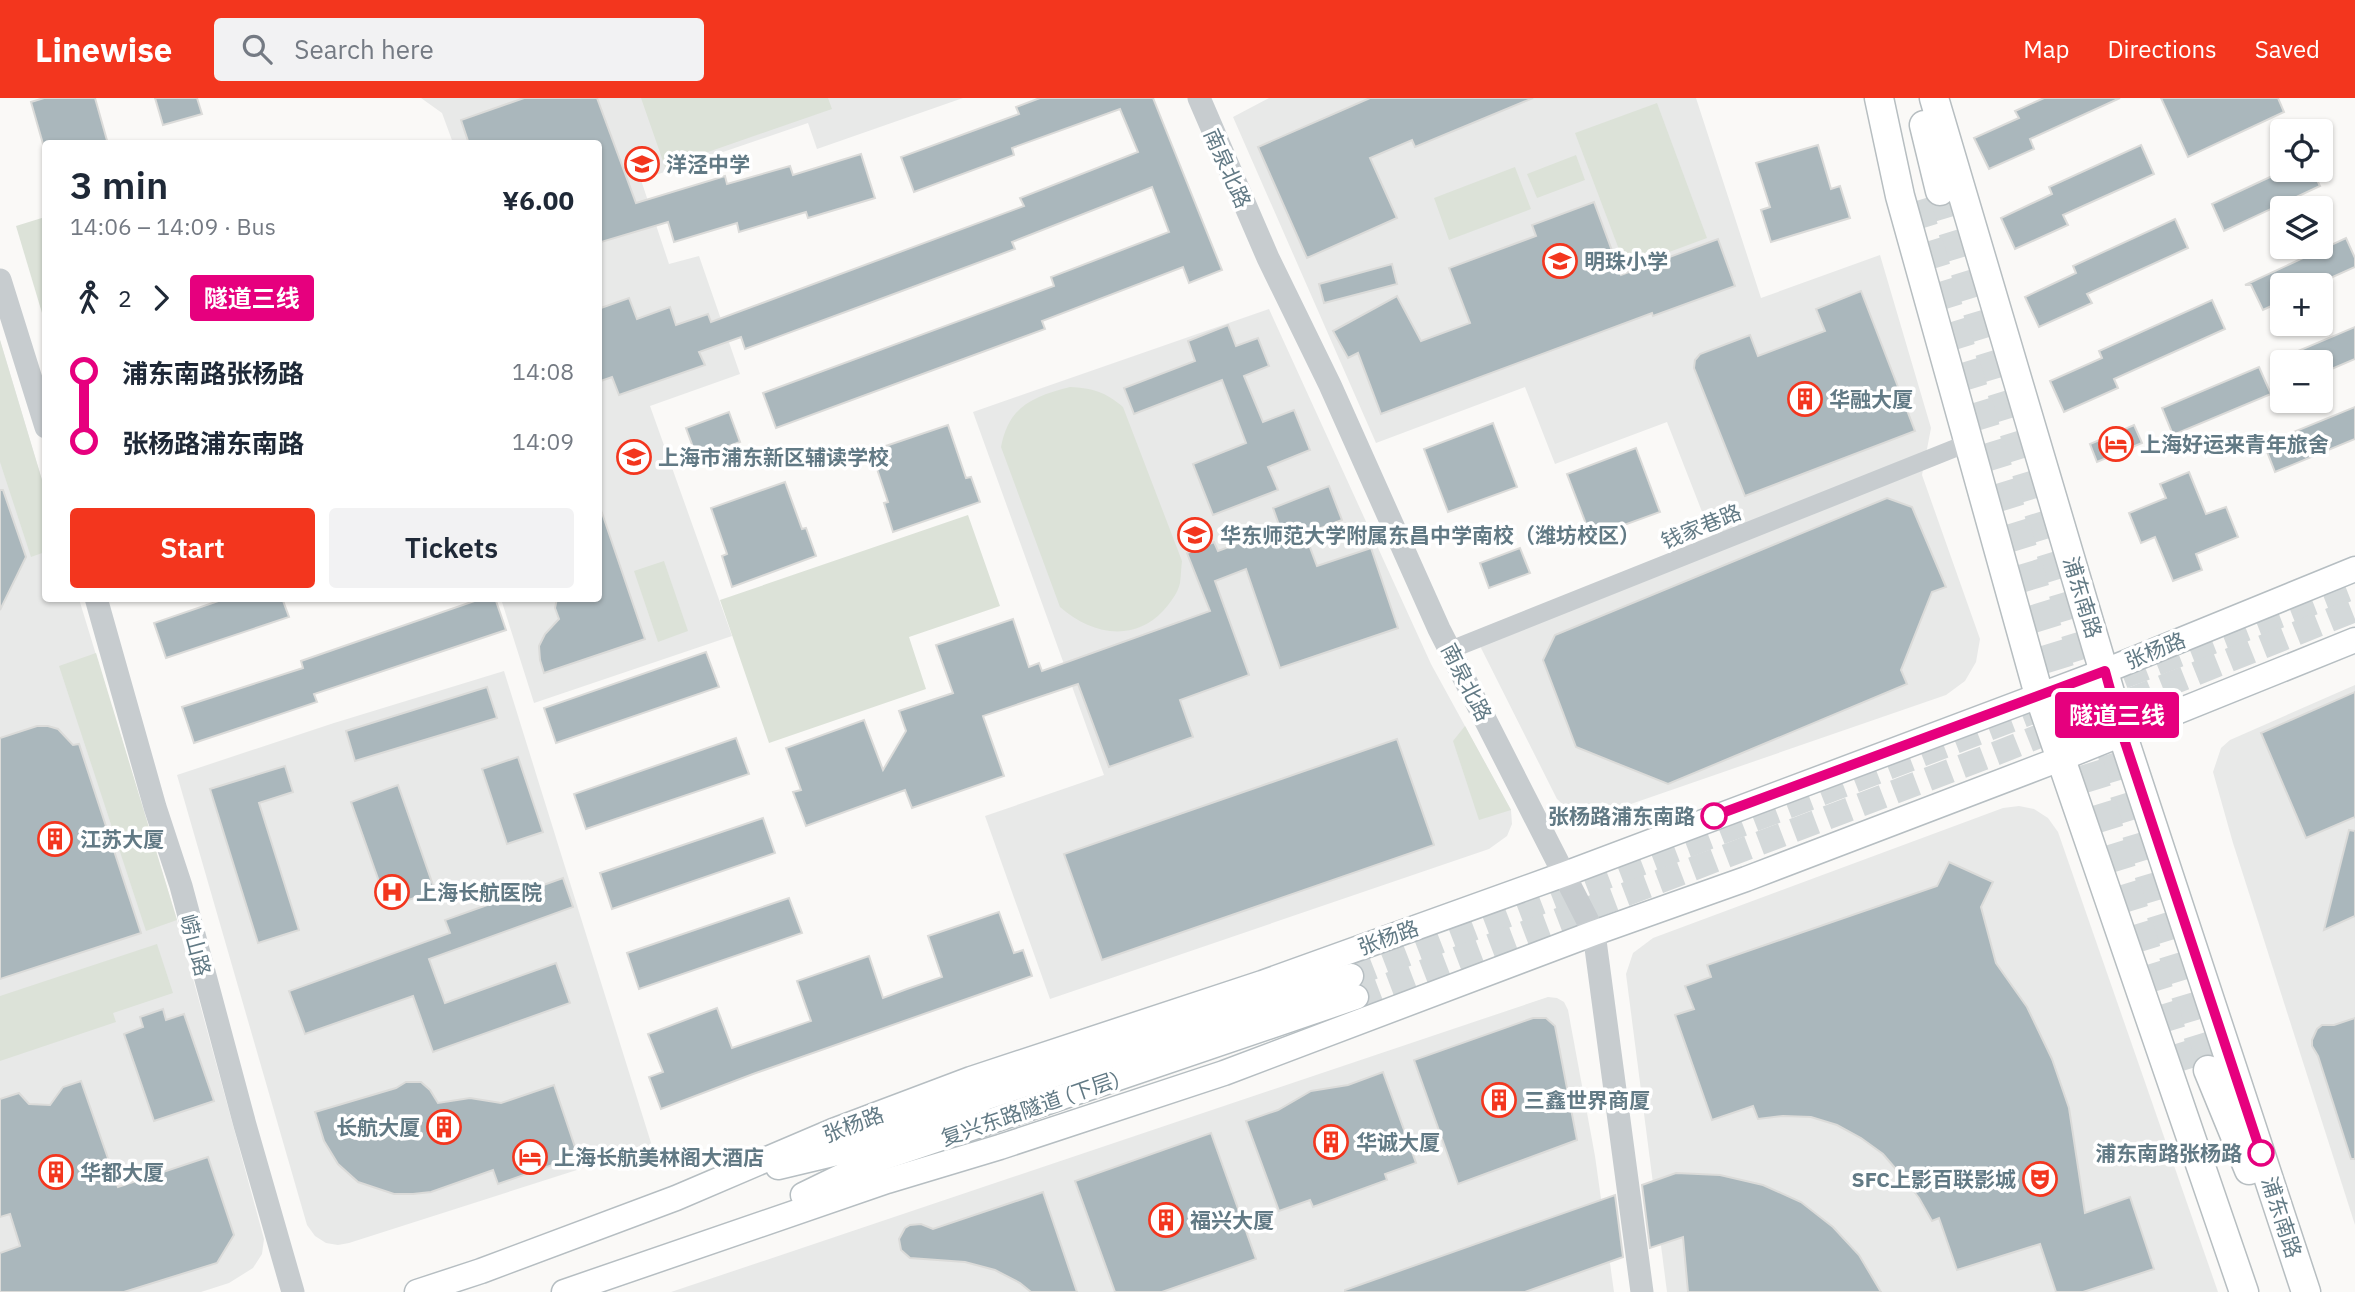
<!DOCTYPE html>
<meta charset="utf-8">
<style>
body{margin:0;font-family:"IBM Plex Sans","Noto Sans SC",sans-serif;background:#f2f2f3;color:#1f2937;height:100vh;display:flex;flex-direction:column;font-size:26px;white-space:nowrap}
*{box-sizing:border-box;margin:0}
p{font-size:23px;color:#747a83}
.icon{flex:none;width:38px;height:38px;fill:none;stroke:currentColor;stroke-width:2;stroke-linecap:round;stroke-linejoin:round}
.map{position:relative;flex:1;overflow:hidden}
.drawer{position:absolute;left:42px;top:42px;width:560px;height:462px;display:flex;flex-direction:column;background:#fff;border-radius:7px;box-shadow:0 2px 5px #0004}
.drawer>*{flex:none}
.badge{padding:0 14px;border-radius:5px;font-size:24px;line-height:46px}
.controls{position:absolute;left:2270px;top:21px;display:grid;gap:14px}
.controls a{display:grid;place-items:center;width:63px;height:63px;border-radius:7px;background:#fff;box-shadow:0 2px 5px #0004;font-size:35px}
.map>.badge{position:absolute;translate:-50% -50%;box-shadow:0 0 0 4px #fff}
.legs{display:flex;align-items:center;gap:10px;height:77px;padding:0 28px;font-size:23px}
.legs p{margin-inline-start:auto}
.overview{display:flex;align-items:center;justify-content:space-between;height:119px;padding:0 28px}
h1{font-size:38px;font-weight:600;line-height:52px}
.primary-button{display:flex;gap:14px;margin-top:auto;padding:14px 28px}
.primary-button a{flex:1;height:80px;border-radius:7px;background:#f3361e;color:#fff;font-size:28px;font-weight:600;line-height:80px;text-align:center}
.primary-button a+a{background:#f2f2f3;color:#1f2937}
ul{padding:0 28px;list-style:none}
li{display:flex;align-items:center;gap:24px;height:70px;font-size:26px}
li i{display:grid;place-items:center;width:10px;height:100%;margin:0 9px;background:currentColor}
li i::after{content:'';width:18px;height:18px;margin:-9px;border:5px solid;border-radius:50%;background:#fff}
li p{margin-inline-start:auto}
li:first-child i{background:linear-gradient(#0000 50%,currentColor 0)}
li:last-child i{background:linear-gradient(currentColor 50%,#0000 0)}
header{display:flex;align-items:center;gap:42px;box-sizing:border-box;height:98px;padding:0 35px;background:#f3361e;color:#fff}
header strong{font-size:33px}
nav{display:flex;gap:38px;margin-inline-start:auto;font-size:24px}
.search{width:490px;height:63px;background:#f2f2f3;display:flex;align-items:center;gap:18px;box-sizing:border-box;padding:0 24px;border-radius:7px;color:#747a83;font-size:26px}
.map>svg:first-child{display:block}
.built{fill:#e8e9e8}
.green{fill:#dce2d8}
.building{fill:#aab7bc;stroke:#dbdbd9;stroke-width:2}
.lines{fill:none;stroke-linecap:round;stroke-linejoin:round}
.secondary-tunnel{stroke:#d4d9da;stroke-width:24;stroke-dasharray:24 12;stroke-linecap:butt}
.primary-tunnel{stroke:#d4d9da;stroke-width:28;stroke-dasharray:28 14;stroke-linecap:butt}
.secondary-casing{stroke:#b6bec2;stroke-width:27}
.primary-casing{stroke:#b7bec1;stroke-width:31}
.minor{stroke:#c7cccf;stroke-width:18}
.tertiary{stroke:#c7cccf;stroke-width:23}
.secondary{stroke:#fff;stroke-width:24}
.primary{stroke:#fff;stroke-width:28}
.line-1-casing{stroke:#fff;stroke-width:16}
.line-1{stroke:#e6007e;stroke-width:10}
.stop-1-dot{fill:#fff;stroke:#e6007e;stroke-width:3.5}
.labels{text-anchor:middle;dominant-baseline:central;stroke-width:7;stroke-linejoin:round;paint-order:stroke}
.poi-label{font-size:21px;font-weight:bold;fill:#627a85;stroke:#fff;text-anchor:start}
.street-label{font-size:21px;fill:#627a85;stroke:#fff}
.stop-label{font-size:21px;font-weight:bold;fill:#627a85;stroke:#fff;text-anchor:end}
</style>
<header>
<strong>Linewise</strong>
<div class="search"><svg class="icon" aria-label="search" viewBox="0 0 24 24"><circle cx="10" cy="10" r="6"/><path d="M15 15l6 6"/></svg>Search here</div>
<nav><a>Map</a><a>Directions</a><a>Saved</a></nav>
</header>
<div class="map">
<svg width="2355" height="1194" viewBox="0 0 2355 1194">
<rect width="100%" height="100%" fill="#faf9f7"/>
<g class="built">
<polygon points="421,0 963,0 817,51 808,25 641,82 669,166 699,158 740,276 650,308 732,538 534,605 501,501 598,500 598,46 453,45 442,15"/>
<polygon points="1269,0 1696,0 1761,200 1880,157 1931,330 1922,377 1980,541 1976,564 1965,583 1946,597 1602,716 1584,717 1569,712 1557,701 1477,542 1715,447 1667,324 1555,366 1525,289 1376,345 1233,19"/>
<polygon points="1269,211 1431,566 1511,712 1512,726 1507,738 1489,751 1050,901 985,718 1104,677 973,314"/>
<polygon points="0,242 45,392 46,500 79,501 177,822 264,1141 262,1156 253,1170 229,1185 201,1194 0,1194"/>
<polygon points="504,573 652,1048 349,1145 338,1147 326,1145 315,1138 307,1127 177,677 334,625"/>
<polygon points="2355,587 2355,1127 2233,745 2213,674 2221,650 2230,642"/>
<polygon points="2019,708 2034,711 2048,720 2058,734 2218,1194 1667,1194 1626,876 1633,855 1653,840 2003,710"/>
<polygon points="1548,899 1557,900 1564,904 1568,912 1595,1058 1614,1194 671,1194"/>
</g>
<g class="green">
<polygon points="641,0 828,0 832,11 665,69"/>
<polygon points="1657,5 1707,140 1626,170 1575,35"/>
<polygon points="1576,57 1585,82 1537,100 1527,76"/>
<polygon points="1515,69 1531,111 1449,142 1434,100"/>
<polygon points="45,119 46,119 45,225 16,128"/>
<polygon points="0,242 45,392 45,454 31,459 0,364"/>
<path d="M1070,289C1092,290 1106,294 1123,309L1182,463C1181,470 1181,478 1180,485C1178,495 1170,505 1163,513C1133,545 1090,536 1060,509L1001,349C1009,308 1032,299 1070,289Z"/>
<polygon points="968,417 1000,508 909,539 926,591 769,645 720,502"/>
<polygon points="664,463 688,533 658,544 634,473"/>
<polygon points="96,555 177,822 146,833 59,568"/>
<polygon points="1465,628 1511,712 1479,722 1453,643"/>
<polygon points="157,846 173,895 113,915 116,924 0,963 0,898"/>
</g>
<g class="building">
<polygon points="44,0 95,0 108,46 43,46 31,4"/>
<polygon points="155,0 197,0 202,16 163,27"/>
<polygon points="524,0 597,0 636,105 725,78 727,86 790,68 793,77 861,56 875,100 808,120 806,114 739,134 737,125 674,144 668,124 598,145 598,46 469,46 461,22"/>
<polygon points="1040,0 1153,0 1222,172 1189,185 1183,169 1042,223 1045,231 776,330 763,295 1054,188 1051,179 1169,134 1152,89 1012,144 1015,151 867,206 745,251 741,239 699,254 705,267 619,297 612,279 598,284 598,211 629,200 637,221 670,209 676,227 708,216 711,224 1024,108 1020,100 1138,54 1120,11 1012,50 1014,57 914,94 901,59 1019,16 1016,9"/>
<polygon points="1370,0 1533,0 1415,49 1412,42 1370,60 1397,120 1307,160 1258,49"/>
<polygon points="2044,0 2120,0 2030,41 2034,51 1989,71 1974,40 2019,20 2015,13"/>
<polygon points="2161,0 2278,0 2284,14 2188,59"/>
<polygon points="1818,47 1831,91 1840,88 1850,120 1771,144 1761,112 1770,109 1756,65"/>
<polygon points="2141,47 2154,76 2063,117 2068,127 2015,151 2001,120 2052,96 2049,89"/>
<polygon points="2285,72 2312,72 2320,88 2224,133 2212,106"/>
<polygon points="1594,104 1621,177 1718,141 1735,188 1653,218 1652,215 1381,316 1358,255 1348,260 1333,233 1397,198 1421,243 1470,225 1449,170 1536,138 1532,127"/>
<polygon points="2175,121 2188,150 2087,196 2092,205 2039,229 2025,199 2076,175 2073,168"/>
<polygon points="2346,140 2355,160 2355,169 2315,187 2282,187 2282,203 2263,212 2251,187 2245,187"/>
<polygon points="1392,166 1397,186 1324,205 1319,186"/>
<polygon points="1861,193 1915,333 1745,398 1694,270 1695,262 1700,256 1750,237 1758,258 1825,233 1816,211"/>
<polygon points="2212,202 2225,231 2114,281 2118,290 2064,314 2050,283 2102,260 2099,253"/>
<polygon points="1228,227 1236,248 1258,240 1269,268 1244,278 1263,324 1294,312 1310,352 1268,369 1278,392 1213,417 1193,366 1246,345 1222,282 1134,316 1124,290 1195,263 1188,243"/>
<polygon points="2355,229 2355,261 2320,276 2320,264 2272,264"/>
<polygon points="2259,269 2271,296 2173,337 2162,310"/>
<polygon points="2355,309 2355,341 2275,374 2264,346"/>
<polygon points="729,314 740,344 697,360 686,330"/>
<polygon points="1493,325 1517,389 1448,414 1424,351"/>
<polygon points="948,327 966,380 971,379 980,404 893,434 884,405 888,404 871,353"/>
<polygon points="2134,327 2142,345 2097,364 2090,346"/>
<polygon points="1636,350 1660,414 1591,439 1567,376"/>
<polygon points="2189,374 2206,416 2226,409 2238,439 2196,456 2202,472 2173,483 2155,439 2141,445 2129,415 2166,400 2160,386"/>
<polygon points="785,384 802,431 806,430 816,458 732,489 722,458 727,456 711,410"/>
<polygon points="1329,388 1342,422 1305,436 1317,468 1371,450 1398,530 1280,570 1246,471 1215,483 1249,577 1180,602 1193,639 1109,669 1078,586 983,618 1004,678 912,710 905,692 806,728 793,694 801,692 786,650 864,622 883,672 906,633 899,613 953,595 936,547 1013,521 1029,569 1039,565 1042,573 1210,513 1187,455 1214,444 1218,453 1280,430 1273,410"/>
<polygon points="0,392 3,392 26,459 0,512"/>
<polygon points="1887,400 1912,409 1946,489 1932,494 1901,572 1907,586 1668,686 1576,649 1543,562 1555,537"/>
<polygon points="601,412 645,541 544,575 540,562 539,548 545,536 559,521 555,510 557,500 598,500 598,413"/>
<polygon points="1520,450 1530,475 1489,490 1480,465"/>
<polygon points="227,500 282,500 289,519 166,560 154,525"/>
<polygon points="483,500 495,500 506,532 314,596 317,604 194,645 182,609 303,570 301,563"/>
<polygon points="706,554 719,589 556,645 544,610"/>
<polygon points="487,589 497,620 355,663 346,633"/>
<polygon points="2355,594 2355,719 2306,740 2261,635"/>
<polygon points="37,628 48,628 58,631 73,647 79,646 141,835 0,881 0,640"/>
<polygon points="736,640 749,676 586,731 574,696"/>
<polygon points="1397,641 1434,747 1102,862 1064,756"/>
<polygon points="518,659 543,734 507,746 482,671"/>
<polygon points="285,668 293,694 259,705 299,832 258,845 210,691"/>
<polygon points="398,687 435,793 388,809 351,704"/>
<polygon points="763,720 775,755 612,811 600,775"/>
<polygon points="2349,732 2355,733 2355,818 2324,832"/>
<polygon points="1949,764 1993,784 1981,809 1996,865 2027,909 2052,961 2069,1010 2085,1115 2130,1099 2154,1171 2083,1194 2056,1194 2040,1146 1957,1172 1939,1120 1932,1123 1919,1100 1901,1077 1883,1056 1861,1040 1837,1027 1811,1019 1783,1018 1758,1021 1753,1008 1712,1022 1675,917 1694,911 1685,888 1711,879 1707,867 1937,788"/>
<polygon points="563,780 573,809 429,861 445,905 556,865 570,905 433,954 413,898 305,936 289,893 450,835 445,822"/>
<polygon points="789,800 802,835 639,891 627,855"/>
<polygon points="999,814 1014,855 1023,852 1032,878 753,976 661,1011 649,979 663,974 648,936 717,910 732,950 811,923 797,883 869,858 883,900 907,891 942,879 928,838"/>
<polygon points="163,911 166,922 184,916 214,1003 154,1023 124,936 143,929 140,919"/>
<polygon points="1533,920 1546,920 1555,928 1577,1042 1458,1086 1414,962"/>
<polygon points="2355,920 2355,1061 2351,1061 2318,958 2312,948 2312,942 2317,931 2322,927 2334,927"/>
<polygon points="1383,974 1416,1065 1385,1076 1387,1082 1313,1109 1310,1102 1279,1113 1246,1023 1278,1012 1311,993 1348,987"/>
<polygon points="81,983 118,1089 208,1059 234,1137 217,1165 124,1194 0,1194 0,1155 20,1148 10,1116 0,1119 0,1001 19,995 29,1006 50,1007 63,989"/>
<polygon points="406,984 421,984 430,992 438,1005 470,1000 501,1005 554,987 578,1058 498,1086 493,1072 431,1094 413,1096 394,1096 358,1084 338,1066 324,1043 315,1014 396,990"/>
<polygon points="1211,1035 1256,1161 1162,1194 1115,1194 1075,1083"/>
<polygon points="1676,1075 1720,1077 1763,1087 1801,1104 1833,1129 1859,1157 1881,1194 1688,1194 1683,1139 1650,1150 1642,1087"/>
<polygon points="1043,1094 1077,1194 1031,1194 1020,1185 995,1172 965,1164 910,1160 901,1152 899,1141 905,1130 910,1127 921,1126 933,1131"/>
<polygon points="1615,1097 1623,1159 1525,1194 1345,1194 1345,1192"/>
</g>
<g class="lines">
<g class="secondary-tunnel">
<polyline points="1351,878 2355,489"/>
<polyline points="1356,899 1997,655 2355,512"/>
</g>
<g class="primary-tunnel">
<polyline points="1940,93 2208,972"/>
<polyline points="1916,103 2185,976"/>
</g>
<g class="secondary-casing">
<g id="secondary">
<polyline points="778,1069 845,1053 987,999 1351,878"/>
<polyline points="803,1097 871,1064 1356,899"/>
<polyline points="417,1194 481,1173 676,1100 833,1033 971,981 1262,885 1565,776 2105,573 2355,471"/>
<polyline points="564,1194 887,1083 1000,1049 1224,975 1594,835 1746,781 2060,661 2355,542"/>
</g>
</g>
<g class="primary-casing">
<g id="primary">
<polyline points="1879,0 1900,98 2039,597 2244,1194"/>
<polyline points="1934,0 2122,635 2306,1194"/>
<polyline points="1924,27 1940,93"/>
<polyline points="2208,972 2249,1072"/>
</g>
</g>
<polyline class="minor" points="1450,552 1968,345"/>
<g class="tertiary">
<polyline points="1199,0 1268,160 1330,287 1439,531 1594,835 1642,1194"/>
<polyline points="0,182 46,329"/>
<polyline points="96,500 155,709 181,788 245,1027 293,1194"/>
</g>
<use href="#secondary" class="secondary"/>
<use href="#primary" class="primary"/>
</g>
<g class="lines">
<g class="line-1-casing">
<polyline id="line-1" points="1714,718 2105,573 2122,635 2261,1055"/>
</g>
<use href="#line-1" class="line-1"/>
</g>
<defs>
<g id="school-ring" transform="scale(1.75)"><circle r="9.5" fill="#fff" stroke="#f3361e" stroke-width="1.5"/><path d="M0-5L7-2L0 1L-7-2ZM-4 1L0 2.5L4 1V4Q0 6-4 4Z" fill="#f3361e"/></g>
<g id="building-ring" transform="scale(1.75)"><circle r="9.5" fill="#fff" stroke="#f3361e" stroke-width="1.5"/><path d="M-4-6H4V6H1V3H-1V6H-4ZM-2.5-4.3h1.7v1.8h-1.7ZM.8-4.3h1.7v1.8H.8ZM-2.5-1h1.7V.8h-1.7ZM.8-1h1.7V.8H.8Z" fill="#f3361e"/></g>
<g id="hotel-ring" transform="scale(1.75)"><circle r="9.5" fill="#fff" stroke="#f3361e" stroke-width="1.5"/><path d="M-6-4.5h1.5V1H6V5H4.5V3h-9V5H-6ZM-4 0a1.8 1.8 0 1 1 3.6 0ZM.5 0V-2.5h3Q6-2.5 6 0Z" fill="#f3361e"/></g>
<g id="hospital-ring" transform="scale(1.75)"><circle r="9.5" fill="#fff" stroke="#f3361e" stroke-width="1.5"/><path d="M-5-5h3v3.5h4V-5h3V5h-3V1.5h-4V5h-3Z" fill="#f3361e"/></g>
<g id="theatre-ring" transform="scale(1.75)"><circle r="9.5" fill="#fff" stroke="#f3361e" stroke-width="1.5"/><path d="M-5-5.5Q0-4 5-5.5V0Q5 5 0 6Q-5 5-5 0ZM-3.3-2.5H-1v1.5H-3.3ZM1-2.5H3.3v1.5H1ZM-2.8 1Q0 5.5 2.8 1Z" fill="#f3361e"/></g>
</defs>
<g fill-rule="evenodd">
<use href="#school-ring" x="642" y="66"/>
<use href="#school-ring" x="1560" y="163"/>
<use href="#building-ring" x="1805" y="301"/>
<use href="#hotel-ring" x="2116" y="346"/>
<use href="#school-ring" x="634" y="359"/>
<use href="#school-ring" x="1195" y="437"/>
<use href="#building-ring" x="55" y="741"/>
<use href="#hospital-ring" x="392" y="794"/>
<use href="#building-ring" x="1499" y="1002"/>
<use href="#building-ring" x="444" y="1029"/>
<use href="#building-ring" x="1331" y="1044"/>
<use href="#hotel-ring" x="530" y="1059"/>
<use href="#building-ring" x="56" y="1074"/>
<use href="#theatre-ring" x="2040" y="1081"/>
<use href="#building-ring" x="1166" y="1122"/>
</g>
<g class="stop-1-dot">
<circle cx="1714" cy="718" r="12"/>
<circle cx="2261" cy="1055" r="12"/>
</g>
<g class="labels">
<g class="poi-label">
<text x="666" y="66">洋泾中学</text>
<text x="1584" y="163">明珠小学</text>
<text x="1829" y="301">华融大厦</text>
<text x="2140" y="346">上海好运来青年旅舍</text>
<text x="658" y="359">上海市浦东新区辅读学校</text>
<text x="1220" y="437">华东师范大学附属东昌中学南校（潍坊校区）</text>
<text x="80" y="741">江苏大厦</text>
<text x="416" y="794">上海长航医院</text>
<text x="1524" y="1002">三鑫世界商厦</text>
<text x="420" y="1029" text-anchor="end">长航大厦</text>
<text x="1356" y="1044">华诚大厦</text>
<text x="554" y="1059">上海长航美林阁大酒店</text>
<text x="80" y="1074">华都大厦</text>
<text x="2016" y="1081" text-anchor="end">SFC上影百联影城</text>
<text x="1190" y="1122">福兴大厦</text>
</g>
<g class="street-label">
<text transform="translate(1228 70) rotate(66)">南泉北路</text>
<text transform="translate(1701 428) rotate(-22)">钱家巷路</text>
<text transform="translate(2083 499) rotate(73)">浦东南路</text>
<text transform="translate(2155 552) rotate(-22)">张杨路</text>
<text transform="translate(1467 584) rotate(63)">南泉北路</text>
<text transform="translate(1388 839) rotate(-20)">张杨路</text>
<text transform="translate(196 847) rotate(75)">崂山路</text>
<text transform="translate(1030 1010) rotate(-19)">复兴东路隧道 (下层)</text>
<text transform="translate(853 1026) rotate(-21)">张杨路</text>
<text transform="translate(2282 1119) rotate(72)">浦东南路</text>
</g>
<g class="stop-label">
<text x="1695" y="718">张杨路浦东南路</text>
<text x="2242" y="1055">浦东南路张杨路</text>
</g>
</g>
</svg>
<div class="controls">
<a><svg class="icon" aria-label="locate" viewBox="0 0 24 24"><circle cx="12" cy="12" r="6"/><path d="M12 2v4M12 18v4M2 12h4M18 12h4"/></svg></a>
<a><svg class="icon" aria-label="layers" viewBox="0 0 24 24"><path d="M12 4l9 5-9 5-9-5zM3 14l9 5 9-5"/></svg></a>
<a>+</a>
<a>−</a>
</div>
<b class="badge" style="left:2117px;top:617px;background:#e6007e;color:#fff">隧道三线</b>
<section class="drawer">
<div class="overview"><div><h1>3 min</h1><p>14:06 – 14:09 · Bus</p></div><b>¥6.00</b></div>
<div class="legs"><svg class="icon" aria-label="walk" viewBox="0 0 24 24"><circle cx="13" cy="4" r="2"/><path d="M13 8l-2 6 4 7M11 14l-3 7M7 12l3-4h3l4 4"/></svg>2<svg class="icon" aria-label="forward" viewBox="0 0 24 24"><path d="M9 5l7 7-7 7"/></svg><b class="badge" style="background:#e6007e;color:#fff">隧道三线</b></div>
<ul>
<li><i style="color:#e6007e"></i><b>浦东南路张杨路</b><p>14:08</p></li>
<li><i style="color:#e6007e"></i><b>张杨路浦东南路</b><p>14:09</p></li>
</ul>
<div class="primary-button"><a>Start</a><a>Tickets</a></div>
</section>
</div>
